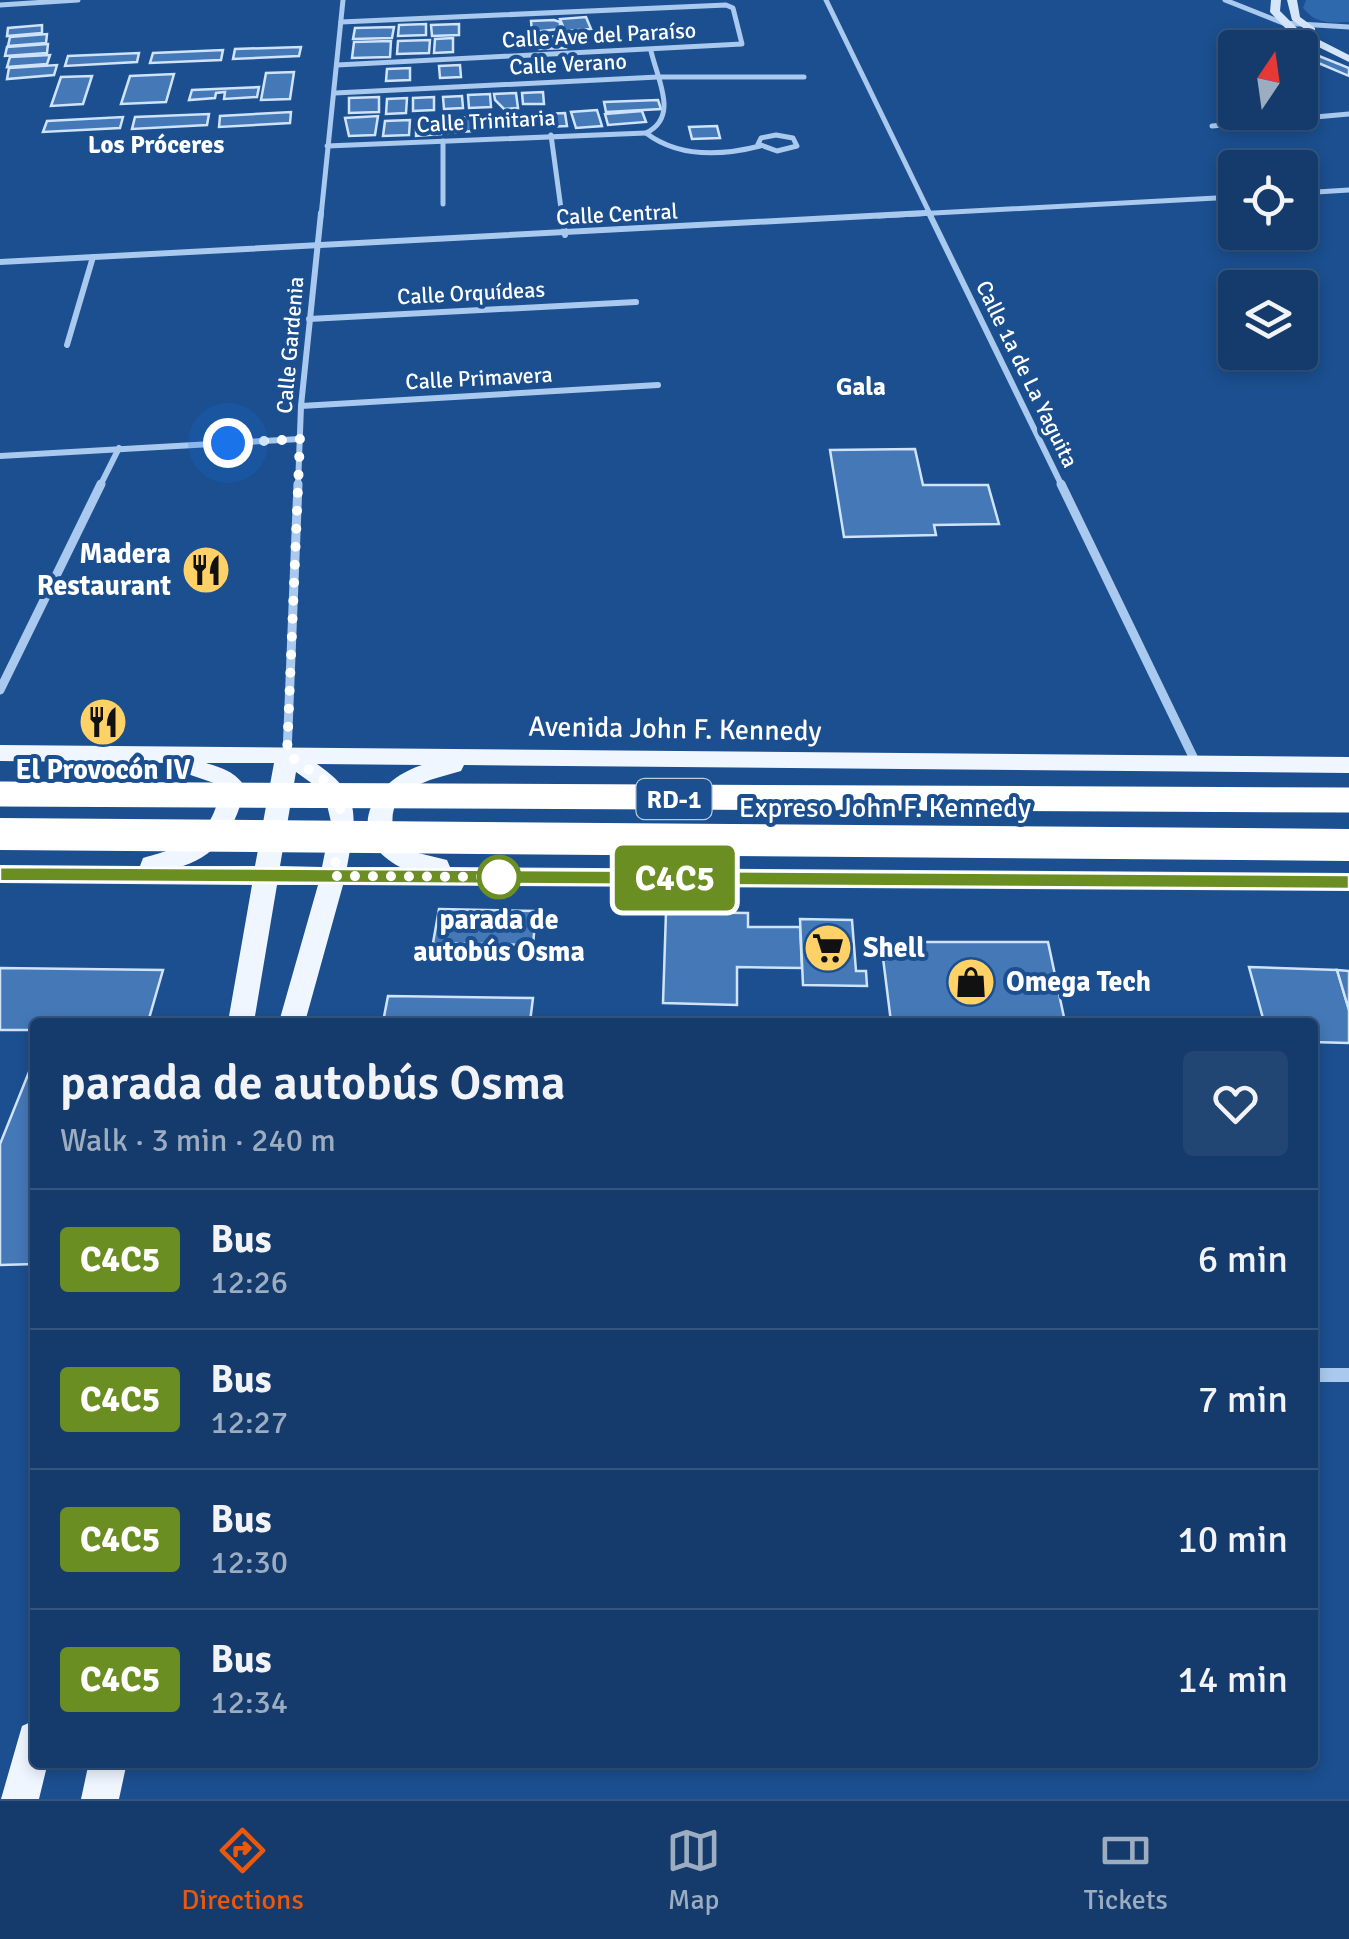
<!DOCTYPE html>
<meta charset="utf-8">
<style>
body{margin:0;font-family:Signika,sans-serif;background:#214673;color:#f1f3f6;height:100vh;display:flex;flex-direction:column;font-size:38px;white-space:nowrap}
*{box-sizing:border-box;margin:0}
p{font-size:32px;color:#9dadc1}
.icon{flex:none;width:55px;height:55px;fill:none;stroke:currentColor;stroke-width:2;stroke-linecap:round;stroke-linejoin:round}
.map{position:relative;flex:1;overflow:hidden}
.panel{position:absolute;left:30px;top:1018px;width:1288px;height:750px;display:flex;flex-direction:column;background:#143b6b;border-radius:10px;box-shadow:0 5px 15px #0003,0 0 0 2px #33557e}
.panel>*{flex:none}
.badge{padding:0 20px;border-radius:8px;font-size:35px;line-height:65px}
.needle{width:65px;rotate:13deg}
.fabs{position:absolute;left:1218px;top:30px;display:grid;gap:20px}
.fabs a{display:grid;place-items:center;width:100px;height:100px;border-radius:10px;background:#143b6b;box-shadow:0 5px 15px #0003,0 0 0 2px #33557e;font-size:50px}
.you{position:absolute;width:50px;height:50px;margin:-25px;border:8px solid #fff;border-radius:50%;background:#1a73e8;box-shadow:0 0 0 15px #1a73e833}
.map>.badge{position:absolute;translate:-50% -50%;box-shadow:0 0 0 5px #fff}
.round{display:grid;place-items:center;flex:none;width:105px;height:105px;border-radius:10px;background:#214673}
.headline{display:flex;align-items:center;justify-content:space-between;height:170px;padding:0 30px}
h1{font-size:48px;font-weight:600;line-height:75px}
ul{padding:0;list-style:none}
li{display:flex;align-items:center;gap:30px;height:140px;padding:0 30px;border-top:2px solid #33557e}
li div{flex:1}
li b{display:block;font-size:38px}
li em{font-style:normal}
li .badge{min-width:110px;font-weight:700;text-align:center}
.dock{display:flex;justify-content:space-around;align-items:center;height:140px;border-top:2px solid #33557e;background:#143b6b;font-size:28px;color:#9dadc1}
.dock a{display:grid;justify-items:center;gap:5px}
.dock .current{color:#ea580c}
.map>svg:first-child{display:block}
.green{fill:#2e69ad}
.building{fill:#4478b7;stroke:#cfe3fa;stroke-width:2.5}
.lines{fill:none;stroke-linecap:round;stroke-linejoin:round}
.street-far3{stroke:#a9c9ee;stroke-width:5}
.street-far2{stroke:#a9c9ee;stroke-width:6}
.street-far1{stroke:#a9c9ee;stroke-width:9}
.street{stroke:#a9c9ee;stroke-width:14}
.secondary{fill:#d6e6fa;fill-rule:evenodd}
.primary{fill:#f0f6ff;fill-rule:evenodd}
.highway-bridge-far1{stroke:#fff;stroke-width:25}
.highway-bridge{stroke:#fff;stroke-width:32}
.line{fill:#6b8e23;stroke:#fff;stroke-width:2.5}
.walk{stroke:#fff;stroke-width:10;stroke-dasharray:0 18}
.stop-dot{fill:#fff;stroke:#6b8e23;stroke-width:5}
.labels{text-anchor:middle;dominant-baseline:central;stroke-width:8;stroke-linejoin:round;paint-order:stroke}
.far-street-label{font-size:22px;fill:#fff;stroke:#1b4f8f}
.far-neighbourhood-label{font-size:25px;font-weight:bold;fill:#fff;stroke:#1b4f8f}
.shield{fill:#1b4f8f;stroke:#bbcadd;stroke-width:2.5}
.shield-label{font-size:25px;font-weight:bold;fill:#fff}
.poi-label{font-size:28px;font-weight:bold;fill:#fff;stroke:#1b4f8f;text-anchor:start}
.street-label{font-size:28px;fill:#fff;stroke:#1b4f8f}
.stop-label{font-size:28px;font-weight:bold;fill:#fff;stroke:#1b4f8f}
</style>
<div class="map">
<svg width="1349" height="1799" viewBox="0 0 1349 1799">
<rect width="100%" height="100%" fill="#1b4f8f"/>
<path class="green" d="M1306,0H1349V22C1329,23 1316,24 1303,8Z"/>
<g class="building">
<polygon points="586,17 591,29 565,31 560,19"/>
<polygon points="554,20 560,22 560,29 532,32 531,21"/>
<polygon points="426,24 426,35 398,36 399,25"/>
<polygon points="459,24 459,35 432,36 431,25"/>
<polygon points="42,25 42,33 7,36 8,28"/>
<polygon points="394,27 392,38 353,39 355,28"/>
<polygon points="47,34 46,43 8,46 10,37"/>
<polygon points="565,36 566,48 539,49 538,37"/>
<polygon points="453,38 453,52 434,53 435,39"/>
<polygon points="430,40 429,53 397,54 398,41"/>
<polygon points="391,41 390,57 352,58 354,42"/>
<polygon points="48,44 47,53 5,56 7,47"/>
<polygon points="301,47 299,56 233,59 235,49"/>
<polygon points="223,50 221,60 150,63 153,53"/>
<polygon points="1309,52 1349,68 1349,76 1316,62 1300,70 1300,57"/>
<polygon points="139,53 137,62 65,66 68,56"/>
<polygon points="50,55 47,64 7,67 10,57"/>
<polygon points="57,65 54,75 7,79 9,68"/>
<polygon points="460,65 461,77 440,78 439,66"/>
<polygon points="410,68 410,80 386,81 387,69"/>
<polygon points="294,72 290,99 261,100 266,73"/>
<polygon points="174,74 166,102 121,104 130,76"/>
<polygon points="92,76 83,104 51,106 61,77"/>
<polygon points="259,87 257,97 224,99 225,92 216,93 215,98 189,100 192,90"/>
<polygon points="543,92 544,104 523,104 522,93"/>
<polygon points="516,93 518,108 504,109 495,100 494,94"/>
<polygon points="490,94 491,107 469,108 468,95"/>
<polygon points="462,96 463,108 444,109 443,97"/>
<polygon points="379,97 379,112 349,113 349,98"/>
<polygon points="434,97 434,110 413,111 413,98"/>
<polygon points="407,98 406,113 386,114 387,99"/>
<polygon points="658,100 661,109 606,112 604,102"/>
<polygon points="597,110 602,126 576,128 571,112"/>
<polygon points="642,111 646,122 608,125 605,114"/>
<polygon points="291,112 290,123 219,127 220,116"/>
<polygon points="565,113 567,126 545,127 544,114"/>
<polygon points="209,114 207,125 132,129 135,117"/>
<polygon points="502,115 504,128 481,130 479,116"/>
<polygon points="378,116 375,135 349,136 345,118"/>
<polygon points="123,117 120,128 43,132 47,121"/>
<polygon points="471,117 473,131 448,133 448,118"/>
<polygon points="440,119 441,134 416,136 416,120"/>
<polygon points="410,120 409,135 383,136 385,121"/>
<polygon points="717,126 720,138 692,139 689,127"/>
<polygon points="915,449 923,485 988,485 999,524 934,525 936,535 844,537 830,450"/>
<polygon points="439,909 536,911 533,945 433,943"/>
<polygon points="666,912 748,913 748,927 800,927 802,968 737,967 737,1005 663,1003"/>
<polygon points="800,919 852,920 856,971 866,971 867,986 803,985"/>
<polygon points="881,942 1048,942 1065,1022 891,1022"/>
<polygon points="1249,967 1337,970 1349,1010 1349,1043 1312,1042 1312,1022 1264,1022"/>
<polygon points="0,968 163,970 148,1022 35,1022 33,1030 0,1030"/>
<polygon points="1337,970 1349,971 1349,1010"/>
<polygon points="388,996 533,998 530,1022 383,1022"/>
<polygon points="29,1072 35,1072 35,1264 0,1265 0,1144"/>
</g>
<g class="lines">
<g class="street-far3">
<polyline points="826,0 931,216"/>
<polyline points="1225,0 1283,23 1349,27"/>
<polyline points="0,5 78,0"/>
<path d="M651,51C658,81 679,117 646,133C679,158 721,156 760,146"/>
<polyline points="337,65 742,44 733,8 726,5 341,22"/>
<polyline points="335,93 658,77 804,77"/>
<polyline points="1212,126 1349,114"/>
<polyline points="551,135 562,216"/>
<polygon points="776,135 793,138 797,146 777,151 758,144 761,138"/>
<polyline points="443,141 443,204"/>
<polyline points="327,146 646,133"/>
<polyline points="1300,193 1349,190"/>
<polyline points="321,216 343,0"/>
<polyline points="878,216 1235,197"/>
</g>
<g class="street-far2">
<polyline points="562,213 565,235"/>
<polyline points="929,213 1062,486"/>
<polyline points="0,262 925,213"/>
<polyline points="309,319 636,302"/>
<polyline points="67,345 93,257"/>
<polyline points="301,406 658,385"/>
<polyline points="0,456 300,439"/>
<polyline points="100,486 119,448"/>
<polyline points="298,486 301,406 321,213"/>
</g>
<g class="street-far1">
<polyline points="1061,484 1196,763"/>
<polyline points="0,690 101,484"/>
<polyline points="287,754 298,484"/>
</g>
<polyline class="street" points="1312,1375 1349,1375"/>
<g class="secondary">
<polygon points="1271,0 1281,0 1280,11 1298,29 1349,55 1349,62 1290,33 1270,12"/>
<polygon points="1287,0 1297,0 1300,17 1315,28 1315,32 1309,32 1292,20"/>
</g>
<g class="primary">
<path d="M0,745L1349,757V773L464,765L461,771C422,782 378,790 397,843L414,852L447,860L450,867L1349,873V891L343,885L305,1022H279L318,885H277L254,1022H228L252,885L0,883V865L140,866L143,858C188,845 210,840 221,789L214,783L170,768L167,763L0,761ZM206,763H274L255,866H183C221,853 237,825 245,787C236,772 222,768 206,763ZM317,764L422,765C370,782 342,836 400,867H347C356,816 363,796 317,764ZM296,772L324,792L331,822L322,867L280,866Z"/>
<polygon points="35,1720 35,1762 48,1762 39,1799 1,1799 22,1726"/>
<polygon points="89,1762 127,1762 119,1799 81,1799"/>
</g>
<polyline class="highway-bridge-far1" points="0,794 1349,800"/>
<polyline class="highway-bridge" points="0,834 1349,845"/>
</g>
<polygon class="line" points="0,867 1349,875 1349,889 0,881"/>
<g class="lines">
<polyline class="walk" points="228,443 300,439 287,754 335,788 343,822 333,876 509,877 499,877"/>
</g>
<defs>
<g id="restaurant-disc" transform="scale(2.5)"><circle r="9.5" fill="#ffd166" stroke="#1b4f8f"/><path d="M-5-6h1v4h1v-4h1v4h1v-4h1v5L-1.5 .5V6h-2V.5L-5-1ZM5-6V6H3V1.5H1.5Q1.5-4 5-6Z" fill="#111"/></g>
<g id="supermarket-disc" transform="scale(2.5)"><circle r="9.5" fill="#ffd166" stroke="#1b4f8f"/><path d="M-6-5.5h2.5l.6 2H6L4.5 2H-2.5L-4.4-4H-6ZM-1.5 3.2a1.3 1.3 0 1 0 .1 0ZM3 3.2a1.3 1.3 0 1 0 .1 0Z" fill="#111"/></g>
<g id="shop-disc" transform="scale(2.5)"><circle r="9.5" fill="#ffd166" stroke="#1b4f8f"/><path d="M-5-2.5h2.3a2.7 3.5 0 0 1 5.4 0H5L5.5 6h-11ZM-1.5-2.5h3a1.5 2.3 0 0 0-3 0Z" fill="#111"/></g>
</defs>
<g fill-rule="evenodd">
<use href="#restaurant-disc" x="206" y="570"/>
<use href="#restaurant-disc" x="103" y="722"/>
<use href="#supermarket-disc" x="828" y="948"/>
<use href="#shop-disc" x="971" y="982"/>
</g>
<circle class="stop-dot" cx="499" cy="877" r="20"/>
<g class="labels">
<g class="far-street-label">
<text transform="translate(599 35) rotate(-3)">Calle Ave del Paraíso</text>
<text transform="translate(568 64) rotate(-3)">Calle Verano</text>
<text transform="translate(486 121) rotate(-3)">Calle Trinitaria</text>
<text transform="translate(617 214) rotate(-3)">Calle Central</text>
<text transform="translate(471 293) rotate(-3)">Calle Orquídeas</text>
<text transform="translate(290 345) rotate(-85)">Calle Gardenia</text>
<text transform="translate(1027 374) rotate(64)">Calle 1a de La Yaguita</text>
<text transform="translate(479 378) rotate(-3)">Calle Primavera</text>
</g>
<g class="far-neighbourhood-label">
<text x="156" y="144">Los Próceres</text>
<text x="861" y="386">Gala</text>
</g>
<rect class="shield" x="636.5" y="779" width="75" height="40" rx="8"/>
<g class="shield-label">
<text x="674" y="799">RD-1</text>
</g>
<g class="poi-label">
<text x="171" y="554" text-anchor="end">Madera<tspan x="171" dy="32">Restaurant</tspan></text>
<text x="103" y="770" text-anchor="middle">El Provocón IV</text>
<text x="863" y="948">Shell</text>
<text x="1006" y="982">Omega Tech</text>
</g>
<g class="street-label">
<text transform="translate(675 729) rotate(1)">Avenida John F. Kennedy</text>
<text x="885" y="808">Expreso John F. Kennedy</text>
</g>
<g class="stop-label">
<text x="499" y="920">parada de<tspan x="499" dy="32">autobús Osma</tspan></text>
</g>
</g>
</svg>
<div class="fabs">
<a><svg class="needle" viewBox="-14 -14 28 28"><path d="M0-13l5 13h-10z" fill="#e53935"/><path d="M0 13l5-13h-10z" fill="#9dadc1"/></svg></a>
<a><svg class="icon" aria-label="locate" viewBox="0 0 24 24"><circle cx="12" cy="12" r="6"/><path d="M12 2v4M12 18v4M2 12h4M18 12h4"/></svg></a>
<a><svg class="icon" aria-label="layers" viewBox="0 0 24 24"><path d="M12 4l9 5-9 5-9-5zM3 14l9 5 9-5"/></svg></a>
</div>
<div class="you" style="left:228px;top:443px"></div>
<b class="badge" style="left:675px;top:878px;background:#6b8e23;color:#fff">C4C5</b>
<section class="panel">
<div class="headline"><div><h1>parada de autobús Osma</h1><p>Walk · 3 min · 240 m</p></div><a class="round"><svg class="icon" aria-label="heart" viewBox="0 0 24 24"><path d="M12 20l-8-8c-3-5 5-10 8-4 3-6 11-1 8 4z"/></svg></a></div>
<ul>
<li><span class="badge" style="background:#6b8e23;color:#fff">C4C5</span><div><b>Bus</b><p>12:26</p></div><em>6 min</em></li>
<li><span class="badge" style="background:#6b8e23;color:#fff">C4C5</span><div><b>Bus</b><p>12:27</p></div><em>7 min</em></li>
<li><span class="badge" style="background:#6b8e23;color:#fff">C4C5</span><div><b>Bus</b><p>12:30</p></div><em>10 min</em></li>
<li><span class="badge" style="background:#6b8e23;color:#fff">C4C5</span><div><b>Bus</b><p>12:34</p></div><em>14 min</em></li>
</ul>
</section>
</div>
<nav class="dock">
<a class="current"><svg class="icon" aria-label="directions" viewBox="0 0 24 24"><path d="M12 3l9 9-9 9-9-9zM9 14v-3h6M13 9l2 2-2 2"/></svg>Directions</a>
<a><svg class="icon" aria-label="map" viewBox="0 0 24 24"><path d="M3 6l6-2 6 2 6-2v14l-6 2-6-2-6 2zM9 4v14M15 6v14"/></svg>Map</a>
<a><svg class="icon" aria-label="tickets" viewBox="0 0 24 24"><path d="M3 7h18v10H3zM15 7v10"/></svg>Tickets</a>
</nav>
